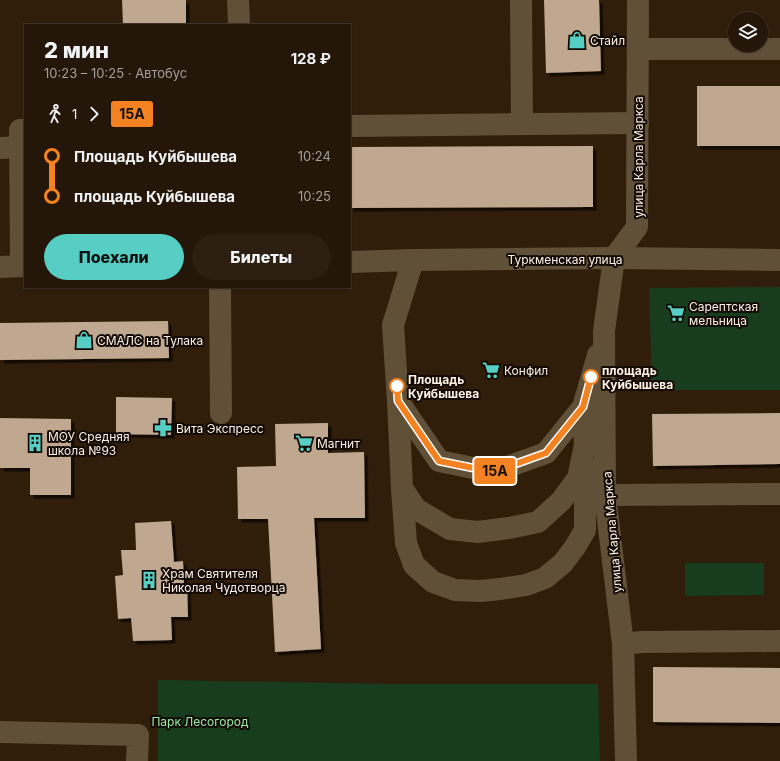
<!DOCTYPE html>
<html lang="ru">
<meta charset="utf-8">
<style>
body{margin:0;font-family:Inter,sans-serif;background:#2c1f12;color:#f1f3f6;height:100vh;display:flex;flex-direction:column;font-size:15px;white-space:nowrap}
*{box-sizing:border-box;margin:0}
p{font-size:13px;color:#a39f9c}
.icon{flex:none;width:22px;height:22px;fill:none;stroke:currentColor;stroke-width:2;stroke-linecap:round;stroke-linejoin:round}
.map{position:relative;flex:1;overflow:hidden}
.details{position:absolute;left:24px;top:24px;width:327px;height:264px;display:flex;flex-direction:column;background:#241608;border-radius:0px;box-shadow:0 1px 3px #0004,0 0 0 1px #413529}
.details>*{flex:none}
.badge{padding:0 8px;border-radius:3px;font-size:14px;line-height:26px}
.controls{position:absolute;left:728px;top:12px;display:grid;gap:8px}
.controls a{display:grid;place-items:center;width:40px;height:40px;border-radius:50%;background:#241608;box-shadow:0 1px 3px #0004,0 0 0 1px #413529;font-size:20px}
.map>.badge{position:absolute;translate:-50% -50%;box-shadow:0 0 0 2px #fff}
.legs{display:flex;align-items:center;gap:6px;height:44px;padding:0 20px;font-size:13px}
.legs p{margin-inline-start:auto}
.head{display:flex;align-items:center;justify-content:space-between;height:68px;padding:0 20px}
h1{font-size:22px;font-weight:800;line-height:30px}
.action{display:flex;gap:8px;margin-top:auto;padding:8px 20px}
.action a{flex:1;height:46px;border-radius:24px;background:#56cec3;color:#111;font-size:16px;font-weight:800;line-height:46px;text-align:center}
.action a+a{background:#2c1f12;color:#f1f3f6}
ul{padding:0 20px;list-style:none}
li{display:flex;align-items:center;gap:14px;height:40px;font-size:15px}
li i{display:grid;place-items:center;width:6px;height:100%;margin:0 5px;background:currentColor}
li i::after{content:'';width:10px;height:10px;margin:-5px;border:3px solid;border-radius:50%;background:#241608}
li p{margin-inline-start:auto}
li:first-child i{background:linear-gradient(#0000 50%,currentColor 0)}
li:last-child i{background:linear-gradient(currentColor 50%,#0000 0)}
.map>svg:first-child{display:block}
.park{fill:#183d1e}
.building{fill:#bfa790;filter:url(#shadow)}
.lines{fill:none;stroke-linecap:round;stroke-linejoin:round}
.minor{stroke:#605037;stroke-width:22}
.line-1-casing{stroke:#fff;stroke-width:9}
.line-1{stroke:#f58220;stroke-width:6}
.stop-1-dot{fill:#fff;stroke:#f58220;stroke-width:2}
.labels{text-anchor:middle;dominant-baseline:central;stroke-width:4;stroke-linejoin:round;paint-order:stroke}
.poi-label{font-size:12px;fill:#fdf0e4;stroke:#120a04;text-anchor:start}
.street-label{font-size:12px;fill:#fdf0e4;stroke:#120a04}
.stop-label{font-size:12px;font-weight:bold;fill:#fdf0e4;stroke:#120a04;text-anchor:start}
.park-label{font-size:12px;fill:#98eba2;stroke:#120a04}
</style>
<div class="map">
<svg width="780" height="761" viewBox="0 0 780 761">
<defs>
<filter id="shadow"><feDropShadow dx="3.5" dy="3.5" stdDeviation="0" flood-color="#0009"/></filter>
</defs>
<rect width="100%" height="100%" fill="#301e0a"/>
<g class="park">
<polygon points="780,287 780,390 652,390 649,288"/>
<polygon points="685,563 764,563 764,595 685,596"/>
<polygon points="158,680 397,684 598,684 600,761 158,761"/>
</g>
<g class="building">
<polygon points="122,0 186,0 186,25 123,25"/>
<polygon points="544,0 599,0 601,71 546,73"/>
<rect x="697" y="86" width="83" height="60"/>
<polygon points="593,146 593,207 350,208 350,147"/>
<polygon points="168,321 169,358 0,360 0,323"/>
<polygon points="116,397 172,398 171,435 116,434"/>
<polygon points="780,413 780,464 653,466 652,414"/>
<polygon points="0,418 71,419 71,495 30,495 30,468 0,468"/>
<polygon points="328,423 328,453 364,452 365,518 314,518 321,649 275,652 268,519 238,519 237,467 276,466 275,424"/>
<polygon points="171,521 174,562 183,561 184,584 187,584 188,617 171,617 172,640 133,641 131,618 118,619 115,576 123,575 121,550 136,550 135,523"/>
<polygon points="653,667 780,668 780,723 653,722"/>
</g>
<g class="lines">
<g class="minor">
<polyline points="238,0 239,25"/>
<polyline points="521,0 522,124"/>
<polyline points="638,49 780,49"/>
<polyline points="350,126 638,123"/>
<polyline points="0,148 20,147"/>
<polyline points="413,260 393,325 398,401 439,461 493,472 546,453 583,407 598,355"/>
<polyline points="350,262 413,260 614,258 780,260"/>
<polyline points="21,266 20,130 25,130"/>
<polyline points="0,267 25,266"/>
<polyline points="220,287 221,413"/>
<polyline points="398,401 402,488 416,509 450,529 478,532 509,528 538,522 561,501 578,478 585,445 583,407"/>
<polyline points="402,489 406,543 414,565 433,582 455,590 480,591 500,589 526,585 545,578 563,563 575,547 585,530 585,466"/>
<polyline points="605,495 780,494"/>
<polyline points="623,644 642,642 780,641"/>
<polyline points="0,732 138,735 137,761"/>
<polyline points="626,761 623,644 605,495 604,331 614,258 637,227 638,0"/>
</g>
</g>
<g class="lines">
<g class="line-1-casing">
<polyline id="line-1" points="397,386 398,401 439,461 493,472 546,453 583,407 591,377"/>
</g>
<use href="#line-1" class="line-1"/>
</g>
<defs>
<g id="shop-bare" transform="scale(1.38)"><path d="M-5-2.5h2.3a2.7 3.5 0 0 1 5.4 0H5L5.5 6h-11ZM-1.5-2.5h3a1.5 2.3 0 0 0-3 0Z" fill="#56cec3" stroke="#120a04" stroke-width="2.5" paint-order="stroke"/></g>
<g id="supermarket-bare" transform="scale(1.38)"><path d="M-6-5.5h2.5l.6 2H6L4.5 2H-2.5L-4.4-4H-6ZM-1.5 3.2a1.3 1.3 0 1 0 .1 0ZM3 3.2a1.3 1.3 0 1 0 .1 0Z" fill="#56cec3" stroke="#120a04" stroke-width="2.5" paint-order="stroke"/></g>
<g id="pharmacy-bare" transform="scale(1.38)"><path d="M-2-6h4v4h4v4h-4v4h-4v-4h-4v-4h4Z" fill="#56cec3" stroke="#120a04" stroke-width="2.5" paint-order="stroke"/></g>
<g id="building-bare" transform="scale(1.38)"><path d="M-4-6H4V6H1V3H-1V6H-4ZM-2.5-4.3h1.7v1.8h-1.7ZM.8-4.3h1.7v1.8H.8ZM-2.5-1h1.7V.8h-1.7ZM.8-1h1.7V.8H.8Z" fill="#56cec3" stroke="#120a04" stroke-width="2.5" paint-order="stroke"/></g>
</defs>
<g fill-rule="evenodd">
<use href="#shop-bare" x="577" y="40"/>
<use href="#supermarket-bare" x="676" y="313"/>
<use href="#shop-bare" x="84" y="340"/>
<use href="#supermarket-bare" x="491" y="370"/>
<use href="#pharmacy-bare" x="163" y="428"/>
<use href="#building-bare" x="35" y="443"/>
<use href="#supermarket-bare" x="304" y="443"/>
<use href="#building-bare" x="149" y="580"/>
</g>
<g class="stop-1-dot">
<circle cx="591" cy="377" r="7"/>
<circle cx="397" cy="386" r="7"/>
</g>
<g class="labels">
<g class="poi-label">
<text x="590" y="40">Стайл</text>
<text x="689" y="306">Сарептская<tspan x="689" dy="14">мельница</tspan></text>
<text x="97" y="340">СМАЛС на Тулака</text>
<text x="504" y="370">Конфил</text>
<text x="176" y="428">Вита Экспресс</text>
<text x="48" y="436">МОУ Средняя<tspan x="48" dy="14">школа №93</tspan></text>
<text x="317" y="443">Магнит</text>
<text x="162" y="573">Храм Святителя<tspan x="162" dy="14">Николая Чудотворца</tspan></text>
</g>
<g class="street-label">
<text transform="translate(638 157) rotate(-90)">улица Карла Маркса</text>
<text x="565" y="259">Туркменская улица</text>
<text transform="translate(612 532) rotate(-95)">улица Карла Маркса</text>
</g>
<g class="stop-label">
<text x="602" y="370">площадь<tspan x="602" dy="14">Куйбышева</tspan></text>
<text x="408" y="379">Площадь<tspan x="408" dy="14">Куйбышева</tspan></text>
</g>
<g class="park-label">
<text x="200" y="721">Парк Лесогород</text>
</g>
</g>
</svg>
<div class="controls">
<a><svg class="icon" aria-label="layers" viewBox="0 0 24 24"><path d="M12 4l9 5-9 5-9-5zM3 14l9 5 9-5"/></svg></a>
</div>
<b class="badge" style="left:495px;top:471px;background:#f58220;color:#111">15А</b>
<section class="details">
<div class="head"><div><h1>2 мин</h1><p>10:23 – 10:25 · Автобус</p></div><b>128 ₽</b></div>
<div class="legs"><svg class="icon" aria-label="walk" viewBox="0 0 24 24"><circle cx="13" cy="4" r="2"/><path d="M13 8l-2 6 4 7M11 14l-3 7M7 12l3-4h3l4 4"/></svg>1<svg class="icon" aria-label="forward" viewBox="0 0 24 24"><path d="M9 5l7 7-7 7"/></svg><b class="badge" style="background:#f58220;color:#111">15А</b></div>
<ul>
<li><i style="color:#f58220"></i><b>Площадь Куйбышева</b><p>10:24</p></li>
<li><i style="color:#f58220"></i><b>площадь Куйбышева</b><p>10:25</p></li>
</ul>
<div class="action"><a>Поехали</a><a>Билеты</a></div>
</section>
</div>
